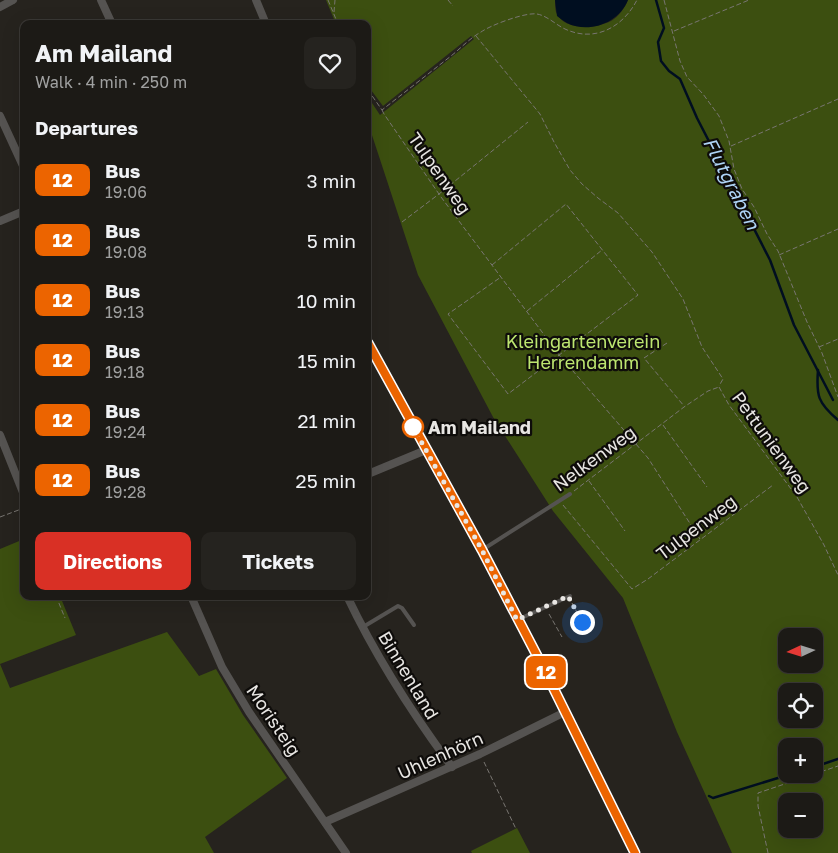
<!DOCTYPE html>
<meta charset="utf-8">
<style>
body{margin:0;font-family:"Golos Text",sans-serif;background:#25231f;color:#f1f3f6;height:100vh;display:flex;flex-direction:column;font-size:19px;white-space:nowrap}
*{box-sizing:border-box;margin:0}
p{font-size:16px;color:#a0a1a1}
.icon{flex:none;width:28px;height:28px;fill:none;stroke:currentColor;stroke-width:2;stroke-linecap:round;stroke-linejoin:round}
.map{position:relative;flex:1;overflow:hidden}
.drawer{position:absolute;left:20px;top:20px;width:351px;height:580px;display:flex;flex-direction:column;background:#1c1a16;border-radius:10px;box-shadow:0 5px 20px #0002,0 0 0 1px #3a3835}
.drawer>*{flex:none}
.badge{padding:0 10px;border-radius:8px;font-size:18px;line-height:32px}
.needle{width:32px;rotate:266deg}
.buttons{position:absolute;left:778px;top:628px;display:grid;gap:10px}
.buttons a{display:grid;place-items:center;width:45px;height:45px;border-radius:10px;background:#1c1a16;box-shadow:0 5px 20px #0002,0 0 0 1px #3a3835;font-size:25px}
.you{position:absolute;width:25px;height:25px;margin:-12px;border:4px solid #fff;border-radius:50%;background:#1a73e8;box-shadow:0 0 0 8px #1a73e833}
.map>.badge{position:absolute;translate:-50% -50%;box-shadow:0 0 0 2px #fff}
h2{padding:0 15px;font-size:19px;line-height:45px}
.round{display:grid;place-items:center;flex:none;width:52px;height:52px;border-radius:10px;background:#25231f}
.head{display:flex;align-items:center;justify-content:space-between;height:85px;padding:0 15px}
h1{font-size:24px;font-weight:700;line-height:38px}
.button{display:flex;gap:10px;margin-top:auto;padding:10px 15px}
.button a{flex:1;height:58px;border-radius:10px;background:#d93025;color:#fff;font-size:20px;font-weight:700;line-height:58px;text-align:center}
.button a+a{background:#25231f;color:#f1f3f6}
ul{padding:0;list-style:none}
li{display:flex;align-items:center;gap:15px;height:60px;padding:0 15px}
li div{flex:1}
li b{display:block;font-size:19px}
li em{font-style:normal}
li .badge{min-width:55px;font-weight:700;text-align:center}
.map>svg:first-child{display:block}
.green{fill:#3c4f10;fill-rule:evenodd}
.water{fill:#000e20}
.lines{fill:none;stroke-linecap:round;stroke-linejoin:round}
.stream{stroke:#000e20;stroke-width:2.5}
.path{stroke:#797672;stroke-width:1;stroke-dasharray:5 2.5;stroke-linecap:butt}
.service{stroke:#555351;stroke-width:4}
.minor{stroke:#555351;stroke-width:8}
.line-casing{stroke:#fff;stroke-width:11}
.line{stroke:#ec6400;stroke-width:8}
.walk{stroke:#e8e6e3;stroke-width:5;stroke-dasharray:0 9}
.stop-dot{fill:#fff;stroke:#ec6400;stroke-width:2.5}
.labels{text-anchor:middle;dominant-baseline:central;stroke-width:4.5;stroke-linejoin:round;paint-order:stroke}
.street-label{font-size:18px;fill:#e8e6e3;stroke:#0e0c0a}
.park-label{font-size:18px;fill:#bde670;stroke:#0e0c0a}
.stop-label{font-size:18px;font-weight:bold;fill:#e8e6e3;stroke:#0e0c0a;text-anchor:start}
.water-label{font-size:19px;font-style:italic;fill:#aed3f5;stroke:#0e0c0a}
</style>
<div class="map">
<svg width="838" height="853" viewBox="0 0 838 853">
<rect width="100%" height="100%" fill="#26231e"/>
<g class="green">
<path d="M326,0H555C555,3 555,9 556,12C563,31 596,29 611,21C618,17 625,8 628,0H838V853H732L677,732L623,598L553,511L493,417L418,275L368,123V97L380,115L474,39L471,36L383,106L368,86V24H336ZM786,636H814V664H786ZM786,691H814V719H786ZM786,746H814V774H786ZM786,801H814V829H786Z"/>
<polygon points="24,539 24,596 60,596 76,635 0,664 10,688 167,632 199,676 216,669 243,715 287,778 205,837 214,853 0,853 0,549"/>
<polygon points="517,828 530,853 472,853 471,851"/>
</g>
<path class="water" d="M555,0H628C619,23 589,34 567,23C563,21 560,18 557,16Z"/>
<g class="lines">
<g class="stream">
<polyline points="656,0 664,28 658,42 661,61 669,71 680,79 697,118 770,260 794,325 833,400"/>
<path d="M818,370C816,396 818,403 838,420"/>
<polyline points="814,767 838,759"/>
<polyline points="709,796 713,798 791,774"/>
</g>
<g class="path">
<polyline points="328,0 338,24"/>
<polyline points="448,0 453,6"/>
<polyline points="664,0 680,61 687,77 703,94 719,116 729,141 734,169 742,189 754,207 767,234 778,251 807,322 822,353 838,397"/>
<polyline points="334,12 335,0"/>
<polyline points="674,31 749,0"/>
<polyline points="476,36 540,114 554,142 570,170 582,184 598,198 618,213 652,252 683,299 702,347 723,379 719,386"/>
<path d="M368,90L382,110C405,92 428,74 451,56C461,48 470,38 481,32C491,25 519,15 531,14C544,12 554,24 565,29C595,43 623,27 637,0"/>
<polyline points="382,110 384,114 441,197 560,356 648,458 700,539"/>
<polyline points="731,146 838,99"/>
<polyline points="402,222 439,194 528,122"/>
<polyline points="779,255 838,229"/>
<polyline points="492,265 566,204 638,295 508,394 448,314 501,277"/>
<polyline points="527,311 602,250"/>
<polyline points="667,343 644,358 684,406"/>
<polyline points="819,347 838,339"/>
<polyline points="719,387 729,405 797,497 824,545 838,575"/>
<polyline points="663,425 707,487"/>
<polyline points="589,481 625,531"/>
<polyline points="574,491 684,407 708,391 719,387"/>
<polyline points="563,505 632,589 648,579 773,485"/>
<polyline points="0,517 24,508"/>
<polyline points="56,596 65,618"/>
<polyline points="572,603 582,622"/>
<polyline points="549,614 562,637"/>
<polyline points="484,762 516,829"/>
<polyline points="768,853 758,806 758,793 838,766"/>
</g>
<g class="service">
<polyline points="482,550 570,494"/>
<polyline points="517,620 570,596"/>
<polyline points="363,627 398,606 402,608 414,625"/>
</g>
<g class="minor">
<polyline points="101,0 112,24"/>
<polyline points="256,0 266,24"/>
<polyline points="0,7 13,0"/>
<polyline points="0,116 24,168"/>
<polyline points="0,221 24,211"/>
<polyline points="368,343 491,567 544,669 635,853"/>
<polyline points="0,435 24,495"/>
<polyline points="368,474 426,450"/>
<polyline points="191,596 222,667 249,712 346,853"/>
<path d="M347,596C376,657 412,713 452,767"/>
<polyline points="325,822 480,754 565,712"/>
</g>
</g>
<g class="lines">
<g class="line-casing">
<polyline id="line" points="368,343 482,550 544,669 635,853"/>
</g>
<use href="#line" class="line"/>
<polyline class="walk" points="413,427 482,550 517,620 568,596 582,622"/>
</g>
<circle class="stop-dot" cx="413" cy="427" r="10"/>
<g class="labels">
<g class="street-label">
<text transform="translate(440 173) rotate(55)">Tulpenweg</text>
<text transform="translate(772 442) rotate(54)">Pettunienweg</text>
<text transform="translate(594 458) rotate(-36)">Nelkenweg</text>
<text transform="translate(696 527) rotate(-37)">Tulpenweg</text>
<text transform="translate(409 675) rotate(59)">Binnenland</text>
<text transform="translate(274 720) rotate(56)">Moristeig</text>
<text transform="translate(440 755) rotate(-24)">Uhlenhörn</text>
</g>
<g class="park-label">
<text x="583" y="341">Kleingartenverein<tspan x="583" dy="21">Herrendamm</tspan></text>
</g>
<g class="stop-label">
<text x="428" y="427">Am Mailand</text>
</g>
<g class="water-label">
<text transform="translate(732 183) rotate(63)">Flutgraben</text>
</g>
</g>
</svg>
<div class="buttons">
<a><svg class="needle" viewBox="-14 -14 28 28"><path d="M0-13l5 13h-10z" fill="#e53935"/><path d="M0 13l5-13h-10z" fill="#a0a1a1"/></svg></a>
<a><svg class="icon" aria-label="locate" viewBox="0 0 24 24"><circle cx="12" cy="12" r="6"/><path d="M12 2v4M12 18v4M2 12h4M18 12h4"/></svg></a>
<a>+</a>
<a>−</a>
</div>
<div class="you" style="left:582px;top:622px"></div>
<b class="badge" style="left:546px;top:672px;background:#ec6400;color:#fff">12</b>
<section class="drawer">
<div class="head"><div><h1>Am Mailand</h1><p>Walk · 4 min · 250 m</p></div><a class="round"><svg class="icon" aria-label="heart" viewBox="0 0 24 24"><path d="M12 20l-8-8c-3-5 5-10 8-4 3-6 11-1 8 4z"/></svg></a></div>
<h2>Departures</h2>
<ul>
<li><span class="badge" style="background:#ec6400;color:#fff">12</span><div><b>Bus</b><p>19:06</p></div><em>3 min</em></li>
<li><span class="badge" style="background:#ec6400;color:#fff">12</span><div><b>Bus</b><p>19:08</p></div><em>5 min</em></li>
<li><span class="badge" style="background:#ec6400;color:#fff">12</span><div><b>Bus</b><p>19:13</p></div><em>10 min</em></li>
<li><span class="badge" style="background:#ec6400;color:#fff">12</span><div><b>Bus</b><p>19:18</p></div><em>15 min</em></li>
<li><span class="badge" style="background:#ec6400;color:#fff">12</span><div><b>Bus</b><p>19:24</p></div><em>21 min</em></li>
<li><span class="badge" style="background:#ec6400;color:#fff">12</span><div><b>Bus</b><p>19:28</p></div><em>25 min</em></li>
</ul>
<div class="button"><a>Directions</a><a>Tickets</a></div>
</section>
</div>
